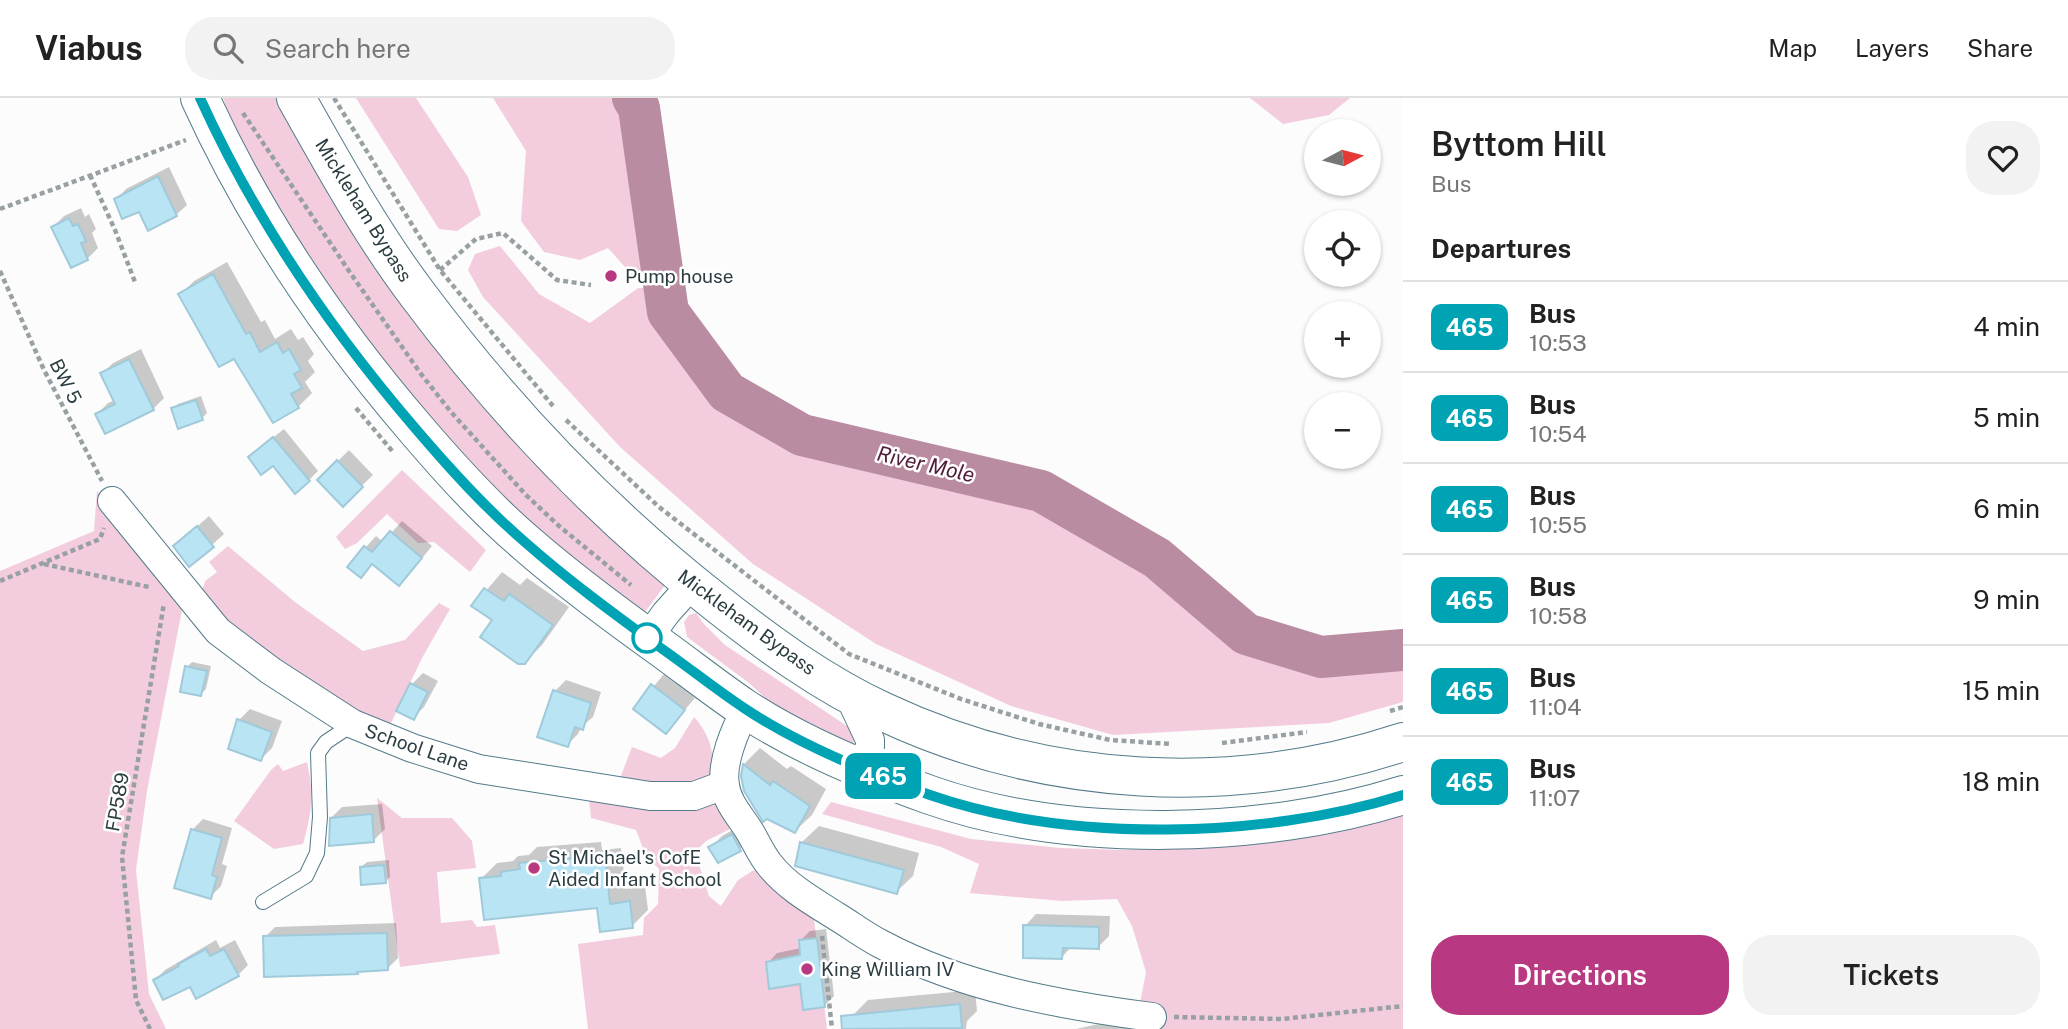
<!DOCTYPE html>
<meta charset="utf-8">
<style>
body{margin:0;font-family:"Public Sans",sans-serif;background:#f2f2f2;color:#222;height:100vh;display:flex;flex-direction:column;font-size:26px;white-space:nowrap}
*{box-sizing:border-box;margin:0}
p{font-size:23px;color:#767676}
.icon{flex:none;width:38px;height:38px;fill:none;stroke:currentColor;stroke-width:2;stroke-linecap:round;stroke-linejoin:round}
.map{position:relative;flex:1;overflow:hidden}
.panel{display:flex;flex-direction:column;background:#fff;width:665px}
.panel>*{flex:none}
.badge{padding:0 14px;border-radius:10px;font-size:24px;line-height:46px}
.needle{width:46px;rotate:83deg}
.controls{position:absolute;left:1304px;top:21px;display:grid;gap:14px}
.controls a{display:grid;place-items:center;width:77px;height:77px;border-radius:50%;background:#fff;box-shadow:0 2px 5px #0004;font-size:35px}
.map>.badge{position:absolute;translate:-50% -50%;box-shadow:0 0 0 4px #fff}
h2{padding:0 28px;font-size:26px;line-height:63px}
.round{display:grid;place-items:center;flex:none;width:74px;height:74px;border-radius:28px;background:#f2f2f2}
.headline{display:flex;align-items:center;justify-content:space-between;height:119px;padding:0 28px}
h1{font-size:33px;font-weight:600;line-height:52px}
.cta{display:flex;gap:14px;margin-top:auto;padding:14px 28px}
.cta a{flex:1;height:80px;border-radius:28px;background:#b93882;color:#fff;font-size:28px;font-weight:600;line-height:80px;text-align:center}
.cta a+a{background:#f2f2f2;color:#222}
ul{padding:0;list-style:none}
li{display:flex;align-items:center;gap:21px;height:91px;padding:0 28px;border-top:2px solid #e0e0e0}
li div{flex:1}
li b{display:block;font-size:26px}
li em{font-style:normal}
li .badge{min-width:77px;font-weight:700;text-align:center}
header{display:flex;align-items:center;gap:42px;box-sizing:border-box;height:98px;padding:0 35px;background:#fff;border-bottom:2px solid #e0e0e0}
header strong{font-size:33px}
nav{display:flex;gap:38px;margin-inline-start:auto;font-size:24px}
.search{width:490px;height:63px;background:#f2f2f2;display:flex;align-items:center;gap:18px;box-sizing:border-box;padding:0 24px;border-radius:28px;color:#767676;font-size:26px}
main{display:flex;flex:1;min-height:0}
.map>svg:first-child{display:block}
.green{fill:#f3cdde}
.shadow{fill:#0003}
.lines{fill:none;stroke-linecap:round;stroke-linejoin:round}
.river{stroke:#ba8ca2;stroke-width:42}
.building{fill:#b9e4f4;stroke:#a0cada;stroke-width:2}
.service-casing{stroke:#537b89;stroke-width:16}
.minor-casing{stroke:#537b89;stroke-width:30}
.trunk-casing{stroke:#537b89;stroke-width:40}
.path{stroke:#98a0a3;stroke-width:4.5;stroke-dasharray:5 3.5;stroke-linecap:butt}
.service{stroke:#fff;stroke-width:14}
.minor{stroke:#fff;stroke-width:28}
.trunk{stroke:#fff;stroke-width:38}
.line-casing{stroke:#fff;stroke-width:16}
.line{stroke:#00a3b4;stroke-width:10}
.poi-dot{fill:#b93882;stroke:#fff;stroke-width:2.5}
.stop-dot{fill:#fff;stroke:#00a3b4;stroke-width:3.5}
.labels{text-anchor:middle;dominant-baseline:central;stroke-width:5;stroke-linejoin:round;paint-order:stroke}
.street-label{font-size:19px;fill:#2c3d43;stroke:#fff}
.poi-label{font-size:19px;fill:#2c3d43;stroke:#fff;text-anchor:start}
.water-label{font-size:21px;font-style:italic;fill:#541c3b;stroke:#fff}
</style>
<header>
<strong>Viabus</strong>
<div class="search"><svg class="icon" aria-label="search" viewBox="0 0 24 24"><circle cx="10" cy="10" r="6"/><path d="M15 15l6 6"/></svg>Search here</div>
<nav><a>Map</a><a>Layers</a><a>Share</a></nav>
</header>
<main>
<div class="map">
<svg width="1403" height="931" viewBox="0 0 1403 931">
<rect width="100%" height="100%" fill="#fcfcfc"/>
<g class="green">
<polygon points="223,0 280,0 669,482 645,514 629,515 452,356 316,187 236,37"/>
<polygon points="356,0 416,0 468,79 481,117 457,133 439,131"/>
<polygon points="493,0 614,0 627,21 649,173 632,177 608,150 580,162 544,154 521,123 526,53"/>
<polygon points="1250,0 1350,0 1329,17 1283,26"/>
<polygon points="500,148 539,196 590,225 638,190 650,190 658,228 682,267 723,304 793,350 860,369 1024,401 1140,467 1213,529 1264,557 1341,574 1403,566 1403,604 1329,625 1113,637 1011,608 876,546 753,466 620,349 483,199 468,172 475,156"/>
<polygon points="402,372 486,452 470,474 434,444 418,445 387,416 357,445 345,451 336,439"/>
<polygon points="97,393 182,512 147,693 136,772 149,896 166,931 0,931 0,473 94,433"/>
<polygon points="228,448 295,504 363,553 405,542 439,505 450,511 422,560 390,627 361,617 234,532 201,497 205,483 217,474 209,464"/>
<polygon points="696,515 703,525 725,547 853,632 854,648 796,628 749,585 687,539 684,524 689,517"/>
<path d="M694,619C711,637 720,666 705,686L619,683L632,649L661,660L675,650Z"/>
<path d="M307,664C314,697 312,714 303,746L274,751L234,723L271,672L278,666L283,673Z"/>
<polygon points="377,700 402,720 452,720 472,743 476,770 437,774 441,825 472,822 477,829 495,827 500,856 400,869"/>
<polygon points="589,701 673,713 704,702 718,705 732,730 706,743 695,754 709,798 721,808 738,782 754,772 795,808 814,821 827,931 588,931 578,846 643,837 644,820 658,806 659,771 646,758 636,732 591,720"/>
<polygon points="831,704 971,741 1061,750 1121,752 1232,748 1403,708 1403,931 1162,931 1164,912 1139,910 1146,874 1132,828 1117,801 1062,803 970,795 979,766 941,749 822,716"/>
</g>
<g class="shadow">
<polygon points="169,69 187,107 176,117 140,112 116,102 126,91"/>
<polygon points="81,110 85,119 89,116 96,131 92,135 98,150 87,161 53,129 64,118"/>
<polygon points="227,164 261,224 265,222 275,241 291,231 298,242 303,239 314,256 308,263 315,274 305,284 312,295 298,309 235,258 180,197 194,183"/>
<polygon points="141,251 164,300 153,311 97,316 108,305 115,302 102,276 113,265"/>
<polygon points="201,298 207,315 202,320 173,311 178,306"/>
<polygon points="284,331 318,373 309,382 260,350"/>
<polygon points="349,352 373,377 343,406 319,382"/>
<polygon points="209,418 224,436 190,467 175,448"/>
<polygon points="402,423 432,448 410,475 373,465 361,478 366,449 376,438 383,444"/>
<polygon points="502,474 520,487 527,480 569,509 542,547 525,564 494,522 474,507"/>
<polygon points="192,564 211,568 206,591 201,596 187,569"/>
<polygon points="423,575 438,583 424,609 413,620 412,586"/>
<polygon points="664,576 695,600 666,634 635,611"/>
<polygon points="566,582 601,594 593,619 581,629 578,636 567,647 555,593"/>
<polygon points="250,611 282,623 272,650 261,661 239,622"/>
<polygon points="760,650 787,671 791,668 826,691 812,717 795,733 743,678 744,666"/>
<polygon points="382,706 385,731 374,742 331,720 342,709"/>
<polygon points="203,721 232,730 222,766 227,768 221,788 210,799 192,732"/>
<polygon points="743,726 751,740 740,751 718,763 711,749 722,738"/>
<polygon points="819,728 919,755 913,778 896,794 797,767 802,744"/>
<polygon points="601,744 602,752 621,750 626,791 645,788 648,812 632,828 599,808 481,781 497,765 513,763 518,758 529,757 537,749"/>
<polygon points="389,762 390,779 385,784 361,769 367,764"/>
<polygon points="1036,816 1110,818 1109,838 1098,849 1072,848 1062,859 1025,828"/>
<polygon points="396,825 398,860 388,870 360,872 357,875 265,839 275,829"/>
<polygon points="826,831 834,898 824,908 802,884 768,865 777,855 801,850 800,843 810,833"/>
<polygon points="216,842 220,850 235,842 248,867 238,877 191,887 155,882 165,872"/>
<polygon points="975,892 977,913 967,923 966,931 854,931 853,917 868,902"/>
<polygon points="1112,923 1156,931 1076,931"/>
</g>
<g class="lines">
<polyline class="river" points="633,0 639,10 668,214 727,294 802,337 1041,393 1157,460 1246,536 1321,559 1403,552"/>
</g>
<g class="building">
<polygon points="158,78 177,118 148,133 139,114 122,121 114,101"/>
<polygon points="69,120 73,128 78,126 86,143 81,145 88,162 71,170 51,129"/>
<polygon points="213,176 246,236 250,234 260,254 277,244 283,255 289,251 301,272 294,276 302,290 291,296 299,310 273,325 234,261 219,269 178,196"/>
<polygon points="129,261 154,312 105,336 95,316 115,306 100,275"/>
<polygon points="196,302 203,322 178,331 171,310"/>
<polygon points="273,339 310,383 295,396 273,368 261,377 248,359"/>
<polygon points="337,362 363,389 343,409 317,382"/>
<polygon points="197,428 214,449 189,469 173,448"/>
<polygon points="390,433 422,460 399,488 372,466 361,480 347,469 364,448 372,454"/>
<polygon points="484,490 504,503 509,496 553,527 525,566 518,566 480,539 492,522 471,508"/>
<polygon points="185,568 207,573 201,598 180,594"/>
<polygon points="410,585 428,594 414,622 396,613"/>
<polygon points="651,586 685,612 666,636 633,611"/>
<polygon points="553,592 591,605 583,632 575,629 568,649 537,639"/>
<polygon points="237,621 272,634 261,663 228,651"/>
<polygon points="743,666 770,687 773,683 810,708 795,735 767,721 763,724 744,693 741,678"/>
<polygon points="372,716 374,744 329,748 330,720"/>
<polygon points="191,731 222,740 212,777 217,779 211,801 174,790"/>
<polygon points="732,736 741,753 718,765 708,749"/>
<polygon points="800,744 904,772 897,796 795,768"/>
<polygon points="586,759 587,767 606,765 610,806 630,803 633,830 600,834 597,810 484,822 479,780 501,778 501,774 520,771 519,765"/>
<polygon points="384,767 386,785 361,787 360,769"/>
<polygon points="1023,827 1099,829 1099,851 1063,850 1062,861 1023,860"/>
<polygon points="387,835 388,872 357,874 358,876 264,879 263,838"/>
<polygon points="817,840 825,909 803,912 800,886 769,891 766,864 800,857 799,842"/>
<polygon points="206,851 210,858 224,851 239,878 196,901 190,889 163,902 153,882 179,868 178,866"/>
<polygon points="960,906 962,930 842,931 841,918"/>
</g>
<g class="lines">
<g class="service-casing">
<polyline id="service" points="263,804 306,778 317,755 320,719 318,655 326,644 353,626"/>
</g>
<g class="minor-casing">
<g id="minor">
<polyline points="112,403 218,533 271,573 353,626 412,650 479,671 650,698 694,698 724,687"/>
<polyline points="648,540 666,515 692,486"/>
<polyline points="847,593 870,642 870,649 860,669"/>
<path d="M746,612C735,631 721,665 725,687C727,705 741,719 750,734C756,744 761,756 769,766C786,788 812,803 836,818C851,827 865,838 881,846C963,890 1061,907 1152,919"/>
</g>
</g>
<g class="trunk-casing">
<g id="trunk">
<path d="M200,0C254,119 330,231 415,330C450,371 485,410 526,445C566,480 609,512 652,543C683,565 713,589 744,610C797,645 871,676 930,697C1069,746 1264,741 1403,697"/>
<path d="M296,0C334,67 371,135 418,197C503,311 602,415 714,503C767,545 823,586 884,614C1046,690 1233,700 1403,644"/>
</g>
</g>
<g class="path">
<polyline points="334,0 440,172 553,308"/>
<polyline points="243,15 349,173 421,276 451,314 526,397 559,428 631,487"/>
<polyline points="90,77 115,132 135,184"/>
<polyline points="0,111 186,42"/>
<polyline points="440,172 476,141 503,135 557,182 591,187"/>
<polyline points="0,173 44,272 102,383"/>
<polyline points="356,310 393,354"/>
<polyline points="566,322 659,409 849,556 961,601 1039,626 1110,642 1172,646"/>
<polyline points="44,466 149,489"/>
<polyline points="0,483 100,441 104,430"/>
<polyline points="1390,613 1403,609"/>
<polyline points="1222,645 1307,634"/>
<polyline points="822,838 832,931"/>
<polyline points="1174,919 1282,921 1403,908"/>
<polyline points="150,931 136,902 122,759 164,505"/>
</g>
<use href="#service" class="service"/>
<use href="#minor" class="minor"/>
<use href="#trunk" class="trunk"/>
</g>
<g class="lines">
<g class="line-casing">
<path id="line" d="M200,0C254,119 330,231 415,330C450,371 485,410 526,445C568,482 613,515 658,548C687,568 715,591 744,610C796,645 871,676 930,697C1069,745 1264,741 1403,697"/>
</g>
<use href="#line" class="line"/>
</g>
<g class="poi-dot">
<circle cx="611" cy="178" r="7"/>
<circle cx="534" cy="770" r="7"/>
<circle cx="807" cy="871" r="7"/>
</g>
<circle class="stop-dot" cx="647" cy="540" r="14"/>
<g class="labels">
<g class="street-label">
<text transform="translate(364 112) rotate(58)">Mickleham Bypass</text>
<text transform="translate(66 283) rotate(63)">BW 5</text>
<text transform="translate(747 524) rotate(36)">Mickleham Bypass</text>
<text transform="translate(417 649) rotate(19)">School Lane</text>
<text transform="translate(117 704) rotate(-80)">FP589</text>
</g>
<g class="poi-label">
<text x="625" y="178">Pump house</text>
<text x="548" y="759">St Michael's CofE<tspan x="548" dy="22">Aided Infant School</tspan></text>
<text x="821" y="871">King William IV</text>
</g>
<g class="water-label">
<text transform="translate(926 366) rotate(13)">River Mole</text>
</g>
</g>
</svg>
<div class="controls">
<a><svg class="needle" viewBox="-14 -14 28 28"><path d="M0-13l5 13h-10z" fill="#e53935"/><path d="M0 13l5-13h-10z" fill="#767676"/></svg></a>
<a><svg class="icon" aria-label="locate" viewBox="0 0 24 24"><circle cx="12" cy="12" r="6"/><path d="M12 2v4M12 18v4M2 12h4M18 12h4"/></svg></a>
<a>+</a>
<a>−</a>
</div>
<b class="badge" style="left:883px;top:678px;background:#00a3b4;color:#fff">465</b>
</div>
<section class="panel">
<div class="headline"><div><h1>Byttom Hill</h1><p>Bus</p></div><a class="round"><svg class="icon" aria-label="heart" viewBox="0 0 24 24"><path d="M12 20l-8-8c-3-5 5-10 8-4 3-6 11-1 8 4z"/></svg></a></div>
<h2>Departures</h2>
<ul>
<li><span class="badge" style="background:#00a3b4;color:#fff">465</span><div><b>Bus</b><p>10:53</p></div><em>4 min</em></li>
<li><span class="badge" style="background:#00a3b4;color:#fff">465</span><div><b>Bus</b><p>10:54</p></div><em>5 min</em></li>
<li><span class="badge" style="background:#00a3b4;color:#fff">465</span><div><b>Bus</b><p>10:55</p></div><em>6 min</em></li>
<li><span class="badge" style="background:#00a3b4;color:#fff">465</span><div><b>Bus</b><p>10:58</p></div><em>9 min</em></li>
<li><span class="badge" style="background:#00a3b4;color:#fff">465</span><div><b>Bus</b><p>11:04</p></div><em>15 min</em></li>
<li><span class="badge" style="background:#00a3b4;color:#fff">465</span><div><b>Bus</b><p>11:07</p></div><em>18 min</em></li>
</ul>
<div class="cta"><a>Directions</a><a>Tickets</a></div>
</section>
</main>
